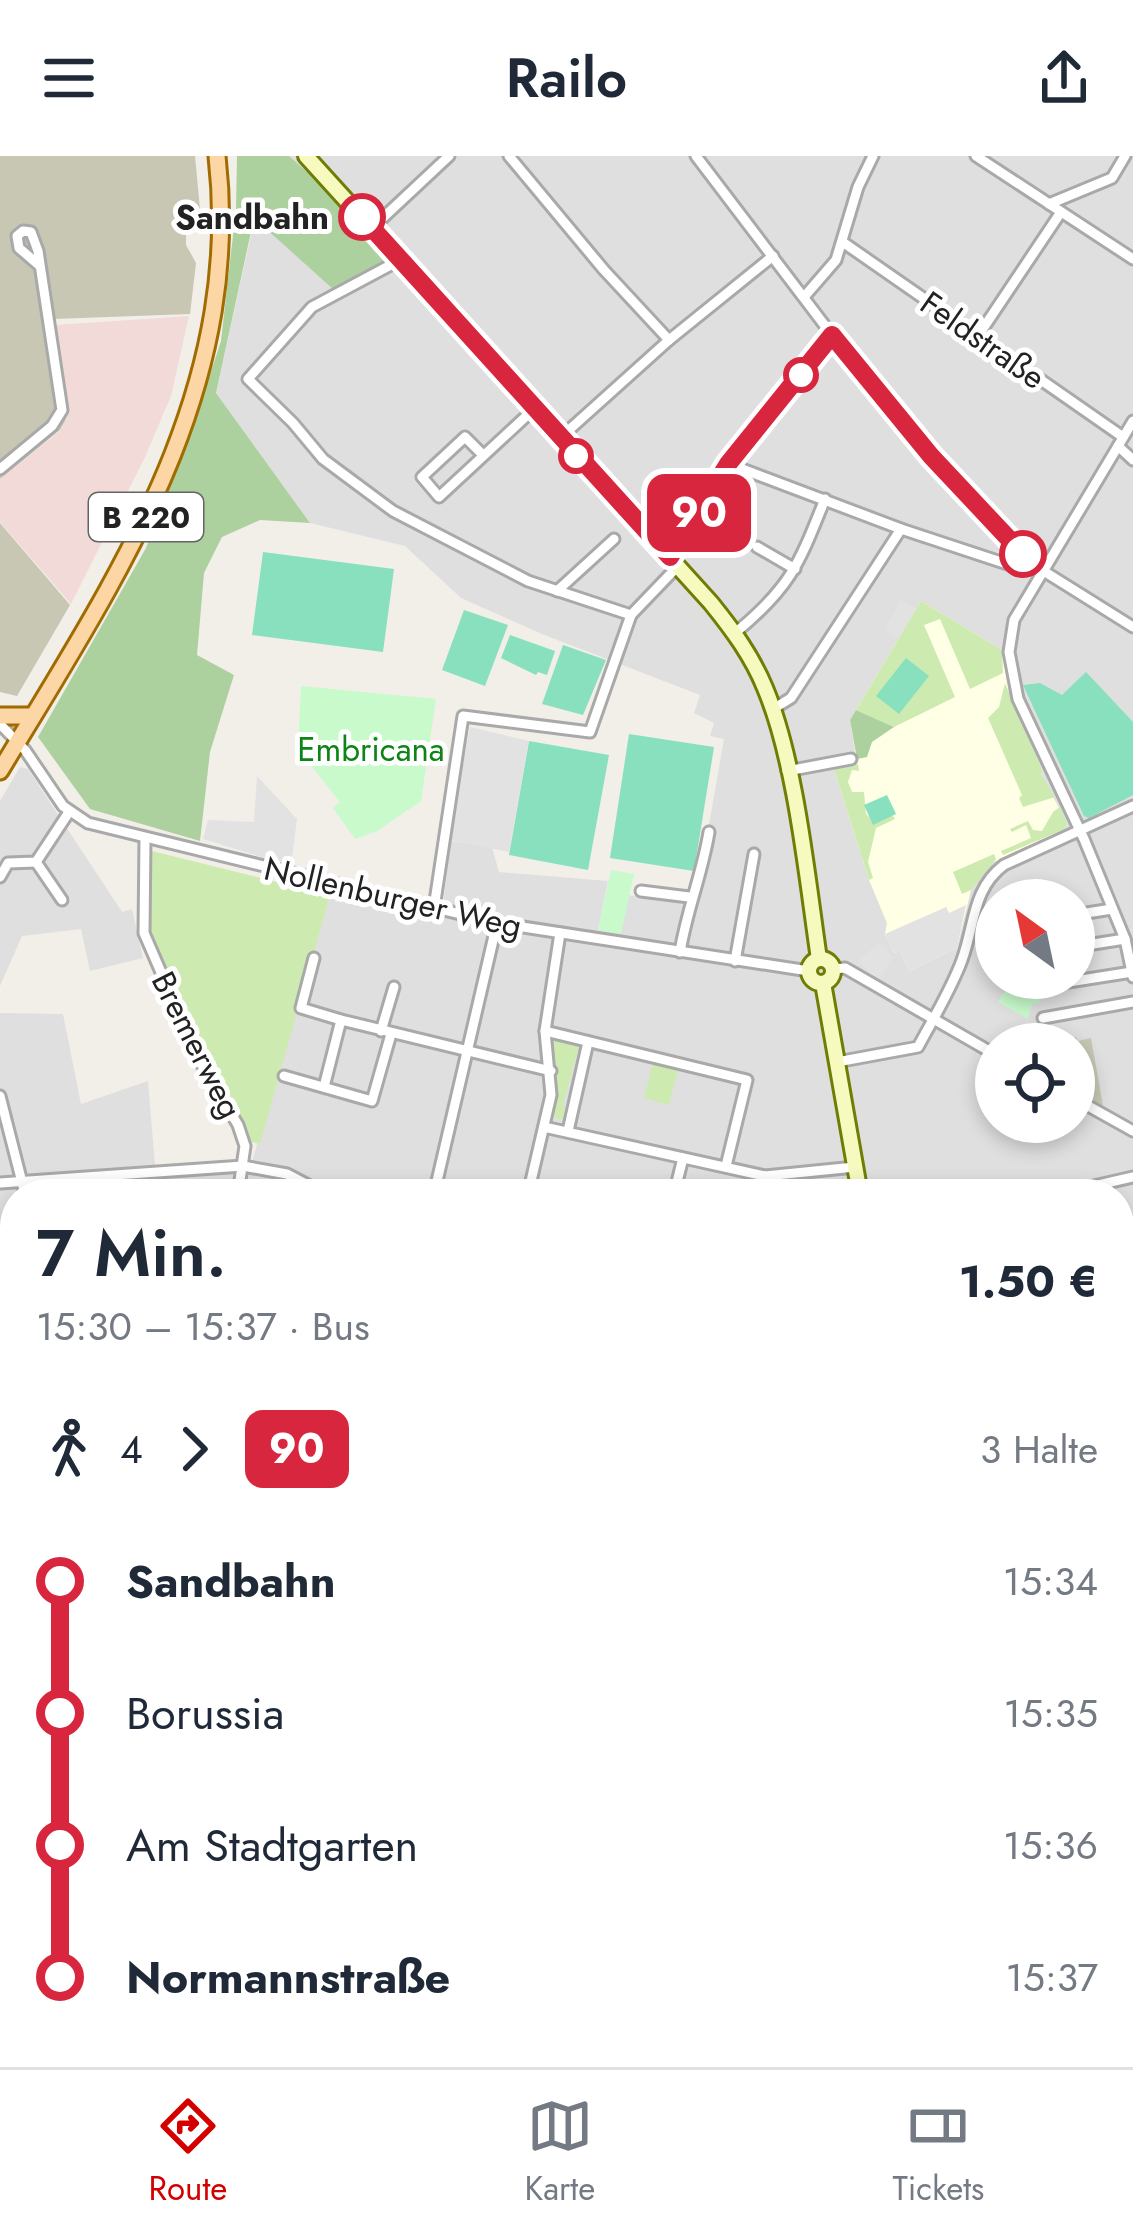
<!DOCTYPE html>
<html lang="de">
<meta charset="utf-8">
<style>
body{margin:0;font-family:Jost,sans-serif;background:#f2f2f3;color:#1f2937;height:100vh;display:flex;flex-direction:column;font-size:45px;white-space:nowrap}
*{box-sizing:border-box;margin:0}
p{font-size:39px;color:#747a83}
.icon{flex:none;width:66px;height:66px;fill:none;stroke:currentColor;stroke-width:2;stroke-linecap:round;stroke-linejoin:round}
.map{position:relative;flex:1;overflow:hidden}
.details{position:absolute;left:0px;top:1023px;width:1134px;height:888px;display:flex;flex-direction:column;background:#fff;border-radius:48px 48px 0 0;box-shadow:0 6px 18px #0003}
.details>*{flex:none}
.badge{padding:0 24px;border-radius:18px;font-size:42px;line-height:78px}
.needle{width:78px;rotate:327deg}
.buttons{position:absolute;left:975px;top:723px;display:grid;gap:24px}
.buttons a{display:grid;place-items:center;width:120px;height:120px;border-radius:50%;background:#fff;box-shadow:0 6px 18px #0003;font-size:60px}
.map>.badge{position:absolute;translate:-50% -50%;box-shadow:0 0 0 6px #fff}
.legs{display:flex;align-items:center;gap:18px;height:132px;padding:0 36px;font-size:39px}
.legs p{margin-inline-start:auto}
.overview{display:flex;align-items:center;justify-content:space-between;height:204px;padding:0 36px}
h1{font-size:66px;font-weight:600;line-height:90px}
ul{padding:0 36px;list-style:none}
li{display:flex;align-items:center;gap:42px;height:132px;font-size:45px}
li i{display:grid;place-items:center;width:18px;height:100%;margin:0 15px;background:currentColor}
li i::after{content:'';width:30px;height:30px;margin:-15px;border:9px solid;border-radius:50%;background:#fff}
li p{margin-inline-start:auto}
li:first-child i{background:linear-gradient(#0000 50%,currentColor 0)}
li:last-child i{background:linear-gradient(currentColor 50%,#0000 0)}
header{display:flex;justify-content:space-between;align-items:center;height:156px;padding:0 36px;background:#fff;font-size:54px;font-weight:600}
.menu{display:flex;justify-content:space-around;align-items:center;height:168px;border-top:3px solid #e0e1e3;background:#fff;font-size:33px;color:#747a83}
.menu a{display:grid;justify-items:center;gap:6px}
.menu .active{color:#d40000}
.map>svg:first-child{display:block}
.residential{fill:#e0dfdf;fill-rule:evenodd}
.commercial{fill:#f2dad9}
.education{fill:#ffffe5}
.construction{fill:#c7c7b4}
.farmland{fill:#eef0d5}
.grass{fill:#cdebb0}
.forest{fill:#add19e}
.park{fill:#c8facc}
.pitch{fill:#88e0be}
.parking{fill:#e2e2e2}
.lines{fill:none;stroke-linecap:round;stroke-linejoin:round}
.stream{stroke:#aad3df;stroke-width:3}
.street-casing{stroke:#a9a9a9;stroke-width:15}
.secondary-casing{stroke:#707d05;stroke-width:20}
.primary-casing{stroke:#a06b00;stroke-width:21}
.street{stroke:#fff;stroke-width:9}
.secondary{stroke:#f7fabf;stroke-width:14}
.primary{stroke:#fcd6a4;stroke-width:15}
.rail-casing{stroke:#707070;stroke-width:8}
.rail{stroke:#fff;stroke-width:3;stroke-dasharray:9;stroke-linecap:butt}
.line-1-casing{stroke:#fff;stroke-width:27}
.line-1{stroke:#d7263d;stroke-width:18}
.stop-1-dot{fill:#fff;stroke:#d7263d;stroke-width:6}
.labels{text-anchor:middle;dominant-baseline:central;stroke-width:10;stroke-linejoin:round;paint-order:stroke}
.shield{fill:#fff;stroke:#646464;stroke-width:3}
.shield-label{font-size:30px;font-weight:bold;fill:#222}
.stop-label{font-size:33px;font-weight:bold;fill:#222;stroke:#fff;text-anchor:end}
.street-label{font-size:33px;fill:#222;stroke:#fff}
.park-label{font-size:33px;fill:#0c8416;stroke:#fff}
</style>
<header><svg class="icon" aria-label="menu" viewBox="0 0 24 24"><path d="M4 6h16M4 12h16M4 18h16"/></svg>Railo<svg class="icon" aria-label="share" viewBox="0 0 24 24"><path d="M12 15V3M7 8l5-5 5 5M5 13v7h14v-7"/></svg></header>
<div class="map">
<svg width="1133" height="1911" viewBox="0 0 1133 1911">
<rect width="100%" height="100%" fill="#f2efe9"/>
<g class="residential">
<path d="M284,0H1133V1328L1119,1329V1038H15V1358L0,1340V857L63,858L81,948L148,925L156,1022L249,1016L329,743H346L441,765L451,685L492,691L499,716L608,725L598,774L621,777L627,739L684,745L697,737L724,583L710,580L714,567L694,557L700,539L542,478L461,442L405,390L310,367L216,237L255,61ZM996,744H1074V822H996ZM996,888H1074V966H996Z"/>
<polygon points="20,611 28,613 122,756 132,753 143,802 90,815 81,773 22,780 0,830 0,645"/>
<polygon points="1133,1519 1133,1911 782,1911 793,1896 1119,1896 1119,1546"/>
<polygon points="385,1896 501,1896 490,1911 375,1911"/>
<polygon points="638,1896 696,1896 690,1911 676,1911"/>
</g>
<polygon class="commercial" points="189,160 171,240 145,301 71,448 0,366 0,323 60,275 65,265 68,253 55,169"/>
<polygon class="education" points="921,445 1002,494 1010,544 1043,616 1041,618 1067,667 1065,673 989,708 971,734 957,792 909,815 900,795 894,797 885,778 887,767 869,724 834,613 857,607 850,564"/>
<g class="construction">
<polygon points="0,0 195,0 200,53 186,68 186,89 196,107 190,158 54,163 68,254 65,265 60,274 0,323"/>
<polygon points="0,367 70,449 17,540 0,536"/>
<polygon points="1076,881 1078,885 1091,882 1103,950 1074,933 1074,888 1048,888"/>
</g>
<g class="farmland">
<polygon points="0,1631 15,1634 15,1743 0,1746"/>
<polygon points="94,1896 323,1896 306,1911 105,1911"/>
<polygon points="501,1896 638,1896 676,1911 490,1911"/>
</g>
<g class="grass">
<polygon points="921,445 1002,494 1003,517 970,533 940,463 924,469 955,541 894,571 856,554"/>
<polygon points="1005,527 1043,616 1041,618 1055,641 1023,651 1019,642 1022,639 988,562 999,551"/>
<polygon points="858,608 859,615 852,614 848,626 852,636 864,636 866,658 874,666 892,659 895,663 876,672 868,706 873,722 869,724 834,613"/>
<polygon points="1060,651 1067,667 1065,673 1003,699 1001,695 1031,682 1026,669 1012,676 1010,673 1028,665 1033,674 1042,675 1053,656"/>
<polygon points="152,695 301,732 329,743 260,988 251,986 199,891 149,776"/>
<polygon points="994,698 996,703 971,734 962,738 953,716"/>
<polygon points="558,882 580,886 564,946 565,961 559,964 553,959 558,917 551,890"/>
<polygon points="654,903 679,910 669,949 644,942"/>
<polygon points="793,1896 826,1896 835,1911 782,1911"/>
<polygon points="1020,1896 1108,1896 1117,1911 1024,1911"/>
</g>
<g class="forest">
<polygon points="237,0 289,0 323,30 392,104 334,134 254,62 216,237 310,367 260,364 222,381 204,417 197,499 234,519 210,596 200,685 90,653 38,581 146,392 204,237 221,185 236,53"/>
<polygon points="856,554 894,571 872,586 867,601 857,603 850,564"/>
<polygon points="5,1743 15,1743 15,1763 8,1766 15,1784 15,1823 0,1801 0,1746"/>
<polygon points="0,1845 15,1866 15,1896 37,1896 47,1911 10,1911 0,1897"/>
</g>
<g class="park">
<polygon points="301,530 436,543 421,645 377,675 355,683 333,652 340,646 298,593"/>
<polygon points="611,714 634,718 621,778 598,774"/>
<polygon points="1013,822 1036,822 1040,846 1032,848 1028,863 998,846"/>
</g>
<g class="pitch">
<polygon points="263,396 394,413 383,496 252,479"/>
<polygon points="464,454 508,469 485,530 442,514"/>
<polygon points="510,479 555,495 547,519 538,516 536,519 501,502"/>
<polygon points="563,489 606,504 583,559 542,548"/>
<polygon points="906,502 929,520 899,558 876,540"/>
<polygon points="1086,516 1133,566 1133,639 1089,662 1084,660 1023,529 1040,527 1062,539"/>
<polygon points="629,578 714,591 694,715 610,702"/>
<polygon points="529,585 609,599 588,714 509,699"/>
<polygon points="887,639 896,658 873,669 864,649"/>
<polygon points="10,1389 15,1398 15,1602 0,1599 0,1390"/>
</g>
<g class="parking">
<polygon points="901,444 916,453 898,483 884,474"/>
<polygon points="470,571 529,585 509,696 449,684"/>
<polygon points="257,620 297,663 291,710 203,683 208,664 254,666"/>
<polygon points="966,749 957,792 909,815 900,795 894,797 885,778 946,751 949,757"/>
<polygon points="880,786 893,801 878,824 857,805"/>
<polygon points="698,1896 777,1896 768,1911 692,1911"/>
</g>
<g class="lines">
<polyline class="stream" points="564,1896 582,1911"/>
<g class="street-casing">
<g id="street">
<polyline points="509,0 604,114 669,184"/>
<polyline points="696,0 832,179 931,300 1034,409 1133,471"/>
<polyline points="976,0 1133,103"/>
<polyline points="1049,48 1112,22 1125,0"/>
<polyline points="372,72 449,0"/>
<polyline points="844,87 1123,281"/>
<polyline points="400,104 312,151 248,223 293,267 323,303 393,355 528,425 631,459"/>
<polyline points="804,141 836,104 858,31 873,0"/>
<polyline points="978,180 1061,56"/>
<polyline points="1133,265 1014,464 1009,496 1018,543 1084,683 1125,783 1133,821"/>
<polyline points="560,282 669,184 773,100"/>
<polyline points="1118,290 1133,304"/>
<polyline points="483,299 465,281 422,321 439,341 535,252"/>
<polyline points="729,308 901,373 1007,408 1034,409"/>
<polyline points="0,313 52,270 62,254 38,95 31,76 23,75 17,80 19,92 40,110"/>
<polyline points="757,391 795,413"/>
<polyline points="670,401 729,308 832,179"/>
<polyline points="557,435 614,383"/>
<path d="M735,477C791,431 799,408 825,343"/>
<polyline points="773,553 791,542 901,373"/>
<polyline points="0,568 25,594 63,650 88,667 497,767 809,815"/>
<polyline points="787,615 851,603"/>
<polyline points="145,682 144,777 199,904 238,969 245,990 238,1038"/>
<polyline points="36,706 62,744"/>
<polyline points="0,721 8,707 36,706 69,656"/>
<polyline points="641,735 689,741"/>
<polyline points="434,752 463,560 590,576 631,459 678,410"/>
<polyline points="1074,759 1112,753"/>
<polyline points="1074,791 1125,783"/>
<path d="M680,796C687,753 702,719 709,676"/>
<polyline points="314,802 301,852 341,864"/>
<polyline points="735,805 754,698"/>
<polyline points="833,813 845,812 996,899"/>
<polyline points="1037,831 1132,816"/>
<polyline points="1043,862 1133,846"/>
<polyline points="381,875 394,831"/>
<polyline points="545,875 747,924 726,1010"/>
<path d="M837,906L918,891C933,863 951,834 962,804C975,769 972,733 1004,709L1133,650"/>
<polyline points="284,920 372,945 391,878"/>
<polyline points="324,931 341,864 551,915"/>
<polyline points="0,940 25,1038"/>
<polyline points="1074,942 1133,975"/>
<polyline points="544,971 765,1020 855,1011"/>
<polyline points="568,975 588,886"/>
<polyline points="0,1027 243,1010 287,1018 325,1038"/>
<polyline points="434,1038 497,767"/>
<polyline points="528,1038 551,939 545,875 560,777"/>
<polyline points="674,1038 683,1002"/>
<polyline points="760,1038 765,1020"/>
<polyline points="1059,1038 1133,1021"/>
<polyline points="0,1131 15,1077"/>
<polyline points="0,1224 15,1223"/>
<polyline points="1119,1243 1127,1242"/>
<polyline points="0,1313 15,1313"/>
<polyline points="1119,1339 1133,1338"/>
<polyline points="0,1356 15,1383"/>
<polyline points="1119,1528 1133,1502"/>
<polyline points="1119,1621 1133,1625"/>
<polyline points="776,1911 784,1896"/>
</g>
</g>
<g class="secondary-casing">
<g id="secondary">
<path d="M306,0L711,447C732,473 752,500 765,532C796,606 807,722 819,803"/>
<circle cx="821" cy="815" r="12"/>
<polyline points="823,827 860,1038"/>
<polyline points="957,1896 992,1911"/>
<polyline points="1003,1896 1004,1911"/>
</g>
</g>
<g class="primary-casing">
<g id="primary">
<polyline points="0,560 32,560"/>
<path d="M0,615C116,422 244,237 217,0"/>
<polyline points="0,1620 15,1623"/>
<polyline points="0,1825 15,1847"/>
<polyline points="49,1896 60,1911"/>
<polyline points="344,1911 358,1896"/>
</g>
</g>
<use href="#street" class="street"/>
<use href="#secondary" class="secondary"/>
<use href="#primary" class="primary"/>
<g class="rail-casing">
<g id="rail">
<polyline points="1119,1356 1133,1355"/>
<polyline points="0,1376 15,1375"/>
</g>
</g>
<use href="#rail" class="rail"/>
</g>
<g class="lines">
<g class="line-1-casing">
<polyline id="line-1" points="362,61 670,401 728,308 832,179 931,300 1023,398"/>
</g>
<use href="#line-1" class="line-1"/>
</g>
<g class="stop-1-dot">
<circle cx="362" cy="61" r="21"/>
<circle cx="801" cy="219" r="15"/>
<circle cx="576" cy="300" r="15"/>
<circle cx="1023" cy="398" r="21"/>
</g>
<g class="labels">
<rect class="shield" x="89" y="337" width="114" height="48" rx="9"/>
<g class="shield-label">
<text x="146" y="361">B 220</text>
</g>
<g class="stop-label">
<text x="329" y="61">Sandbahn</text>
</g>
<g class="street-label">
<text transform="translate(983 184) rotate(35)">Feldstraße</text>
<text transform="translate(393 741) rotate(13)">Nollenburger Weg</text>
<text transform="translate(197 889) rotate(63)">Bremerweg</text>
</g>
<g class="park-label">
<text x="371" y="593">Embricana</text>
</g>
</g>
</svg>
<div class="buttons">
<a><svg class="needle" viewBox="-14 -14 28 28"><path d="M0-13l5 13h-10z" fill="#e53935"/><path d="M0 13l5-13h-10z" fill="#747a83"/></svg></a>
<a><svg class="icon" aria-label="locate" viewBox="0 0 24 24"><circle cx="12" cy="12" r="6"/><path d="M12 2v4M12 18v4M2 12h4M18 12h4"/></svg></a>
</div>
<b class="badge" style="left:699px;top:357px;background:#d7263d;color:#fff">90</b>
<section class="details">
<div class="overview"><div><h1>7 Min.</h1><p>15:30 – 15:37 · Bus</p></div><b>1.50 €</b></div>
<div class="legs"><svg class="icon" aria-label="walk" viewBox="0 0 24 24"><circle cx="13" cy="4" r="2"/><path d="M13 8l-2 6 4 7M11 14l-3 7M7 12l3-4h3l4 4"/></svg>4<svg class="icon" aria-label="forward" viewBox="0 0 24 24"><path d="M9 5l7 7-7 7"/></svg><b class="badge" style="background:#d7263d;color:#fff">90</b><p>3 Halte</p></div>
<ul>
<li><i style="color:#d7263d"></i><b>Sandbahn</b><p>15:34</p></li>
<li><i style="color:#d7263d"></i><span>Borussia</span><p>15:35</p></li>
<li><i style="color:#d7263d"></i><span>Am Stadtgarten</span><p>15:36</p></li>
<li><i style="color:#d7263d"></i><b>Normannstraße</b><p>15:37</p></li>
</ul>
</section>
</div>
<nav class="menu">
<a class="active"><svg class="icon" aria-label="directions" viewBox="0 0 24 24"><path d="M12 3l9 9-9 9-9-9zM9 14v-3h6M13 9l2 2-2 2"/></svg>Route</a>
<a><svg class="icon" aria-label="map" viewBox="0 0 24 24"><path d="M3 6l6-2 6 2 6-2v14l-6 2-6-2-6 2zM9 4v14M15 6v14"/></svg>Karte</a>
<a><svg class="icon" aria-label="tickets" viewBox="0 0 24 24"><path d="M3 7h18v10H3zM15 7v10"/></svg>Tickets</a>
</nav>
